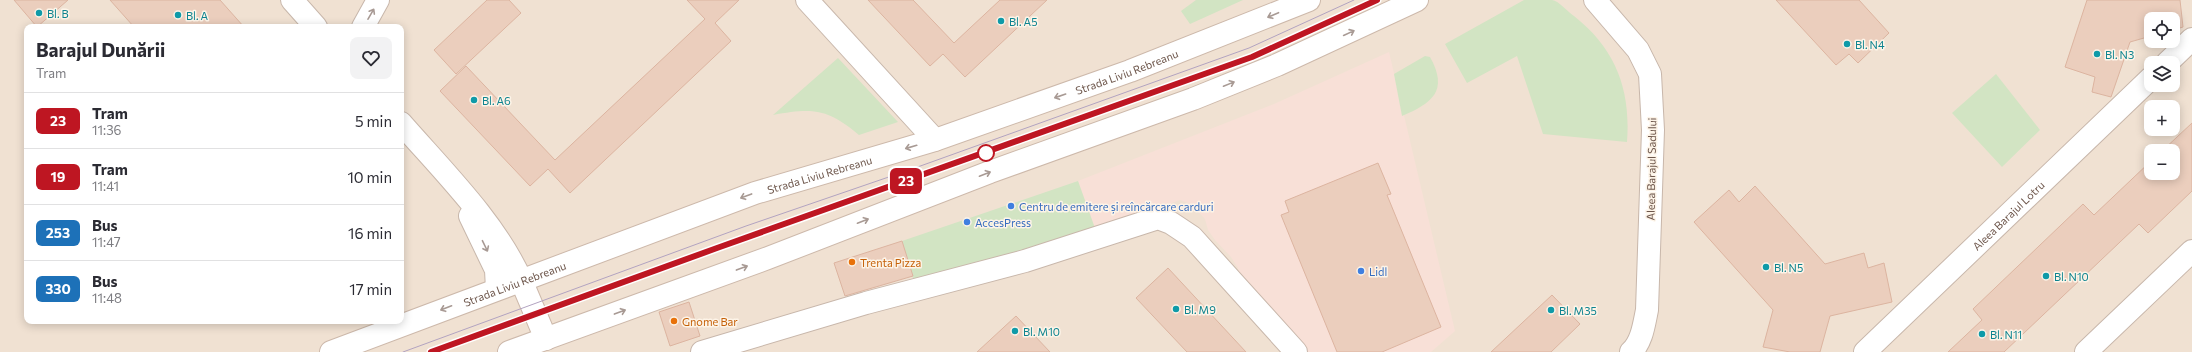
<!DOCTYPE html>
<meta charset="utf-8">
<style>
body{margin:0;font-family:Commissioner,sans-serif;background:#f2f2f3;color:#2b2b33;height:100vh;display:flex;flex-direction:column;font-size:15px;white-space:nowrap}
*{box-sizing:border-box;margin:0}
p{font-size:13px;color:#7c7c81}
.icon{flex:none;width:22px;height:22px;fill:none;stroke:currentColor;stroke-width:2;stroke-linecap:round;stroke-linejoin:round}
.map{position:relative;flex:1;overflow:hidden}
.panel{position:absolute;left:24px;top:24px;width:380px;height:300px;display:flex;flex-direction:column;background:#fff;border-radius:8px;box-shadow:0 2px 10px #0003}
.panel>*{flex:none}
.badge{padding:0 8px;border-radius:6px;font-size:14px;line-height:26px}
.fabs{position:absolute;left:2144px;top:12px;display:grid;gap:8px}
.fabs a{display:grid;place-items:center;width:36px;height:36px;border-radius:8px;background:#fff;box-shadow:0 2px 10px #0003;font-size:20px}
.map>.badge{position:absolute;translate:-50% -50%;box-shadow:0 0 0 2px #fff}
.round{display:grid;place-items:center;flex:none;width:42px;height:42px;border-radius:8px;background:#f2f2f3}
.headline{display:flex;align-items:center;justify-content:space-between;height:68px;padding:0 12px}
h1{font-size:19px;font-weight:700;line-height:30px}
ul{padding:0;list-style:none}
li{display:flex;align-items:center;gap:12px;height:56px;padding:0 12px;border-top:1px solid #e1e1e2}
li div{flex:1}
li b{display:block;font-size:15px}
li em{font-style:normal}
li .badge{min-width:44px;font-weight:700;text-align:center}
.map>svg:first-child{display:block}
.residential{fill:#f0e1d2;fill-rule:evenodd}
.commercial{fill:#f8e0d7}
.green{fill:#d2e4c3}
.building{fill:#ebcebd;stroke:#dcb4a0}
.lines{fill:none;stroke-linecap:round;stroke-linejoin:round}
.street-casing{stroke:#c8b7ab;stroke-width:24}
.secondary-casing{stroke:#cdb9ab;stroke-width:24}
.street{stroke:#fff;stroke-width:22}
.secondary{stroke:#fff;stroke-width:22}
.tram{stroke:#b2a3c0;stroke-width:1}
.oneway{stroke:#a89a94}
.line-casing{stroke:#fff;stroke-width:9}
.line{stroke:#be1622;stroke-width:6}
.culture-dot{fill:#0f9aa8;stroke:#fdf4e8;stroke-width:1.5}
.stop-dot{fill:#fff;stroke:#be1622;stroke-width:2}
.shop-dot{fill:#3f7fe0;stroke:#fdf4e8;stroke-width:1.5}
.food-dot{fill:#e8710a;stroke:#fdf4e8;stroke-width:1.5}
.labels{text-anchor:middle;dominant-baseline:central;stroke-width:3;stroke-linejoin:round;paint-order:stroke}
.culture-label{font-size:11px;fill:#0d838f;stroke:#fdf4e8;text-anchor:start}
.street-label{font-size:11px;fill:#6e574c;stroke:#fdf4e8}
.shop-label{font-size:11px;fill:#366cbe;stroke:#fdf4e8;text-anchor:start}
.food-label{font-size:11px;fill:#c56008;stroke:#fdf4e8;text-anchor:start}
</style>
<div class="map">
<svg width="2192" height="352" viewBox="0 0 2192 352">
<rect width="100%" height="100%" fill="#f9efe2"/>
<path class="residential" d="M0,0H2192V352H0ZM2151,19H2173V41H2151ZM27,27H401V321H27ZM2151,63H2173V85H2151ZM2151,107H2173V129H2151ZM2151,151H2173V173H2151Z"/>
<polygon class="commercial" points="1389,52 1455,331 1431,352 1306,352 1241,279 1238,268 1231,257 1215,240 1208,230 1205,219 1191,204 1180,200 1096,231 1078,181 1274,104"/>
<g class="green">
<polygon points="1196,0 1243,0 1190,24 1181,11"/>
<path d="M1524,0C1533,0 1543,0 1552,0C1559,1 1568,12 1574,16C1616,49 1631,90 1627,142L1543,134L1517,56L1467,83L1445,44Z"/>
<path d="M1425,56L1430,57C1449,91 1432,103 1402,116L1394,74Z"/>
<path d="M838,58L898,122L859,135C827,108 812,108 773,115Z"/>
<polygon points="1996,74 2040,130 2002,167 1952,113"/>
<polygon points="1078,181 1096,231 916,288 902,241"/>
</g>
<g class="building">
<polygon points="14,0 68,0 37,27"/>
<polygon points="110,0 220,0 244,27 134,27"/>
<polygon points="487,0 509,0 521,13 456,74 434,50"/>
<polygon points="687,0 739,0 715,23 731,41 570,193 548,169 530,186 440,91 466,66 555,160 705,19"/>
<polygon points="868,0 913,0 954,43 1000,0 1047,0 965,77 943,54 930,66"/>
<polygon points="1776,0 1859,0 1889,33 1858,63 1849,54 1836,65"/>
<polygon points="2087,0 2180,0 2183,27 2173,30 2173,19 2151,19 2151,36 2130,42 2111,97 2092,92 2095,77 2065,67"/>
<polygon points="2192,123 2192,191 2148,233 2139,224 2004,352 1948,352 1982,320 1973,309 2083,204 2094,215 2151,161 2151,173 2173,173 2173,151 2162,151"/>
<polygon points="1378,163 1391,194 1387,195 1441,327 1382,352 1337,352 1281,215 1289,212 1285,201"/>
<polygon points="1755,186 1825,264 1864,253 1868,268 1884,263 1892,302 1830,316 1820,352 1790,352 1763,347 1773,310 1694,222 1729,190 1739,202"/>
<polygon points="902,241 913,276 845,296 834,263"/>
<polygon points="1168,268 1246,352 1187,352 1136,298"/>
<polygon points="1552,295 1580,324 1551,352 1491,352"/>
<polygon points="689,302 700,336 670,346 659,312"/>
<polygon points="1016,316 1050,352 977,352"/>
</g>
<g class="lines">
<g class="street-casing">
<g id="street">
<polyline points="292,0 316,27"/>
<polyline points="807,0 935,140"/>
<path d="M1595,0L1638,50L1650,74L1653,130L1647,310C1644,324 1642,342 1631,352"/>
<polyline points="363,27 378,0"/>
<polyline points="2167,63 2192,39"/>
<path d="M401,123C442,170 496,223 521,280"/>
<polyline points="470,216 496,270 497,289"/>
<polyline points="702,352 866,303 1025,261 1158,218 1171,223 1192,237 1296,352"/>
<path id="s1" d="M1865,352L2151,78"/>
<polyline points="2086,352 2192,251"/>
</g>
</g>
<g class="secondary-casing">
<g id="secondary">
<polyline points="521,280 546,339"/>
<path id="s2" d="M331,352L755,193L935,140L1130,71L1309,0"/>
<polyline points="509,352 768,258 990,172 1193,99 1277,65 1417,0"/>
</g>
</g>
<use href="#street" class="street"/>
<use href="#secondary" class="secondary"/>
<g class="tram">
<polyline points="403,352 746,226 912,169 1249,48 1354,0"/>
<polyline points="431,352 717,248 1252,57 1377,0"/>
</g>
</g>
<defs><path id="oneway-shaft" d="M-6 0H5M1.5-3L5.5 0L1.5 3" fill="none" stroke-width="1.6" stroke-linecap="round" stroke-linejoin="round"/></defs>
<g class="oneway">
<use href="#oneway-shaft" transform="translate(371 14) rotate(-60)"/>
<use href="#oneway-shaft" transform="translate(1273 15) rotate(157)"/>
<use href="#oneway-shaft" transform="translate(1349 33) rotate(-25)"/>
<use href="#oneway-shaft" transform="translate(1229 84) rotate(-22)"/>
<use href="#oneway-shaft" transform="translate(1060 96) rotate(161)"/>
<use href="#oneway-shaft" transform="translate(911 147) rotate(164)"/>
<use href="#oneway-shaft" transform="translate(985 174) rotate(-21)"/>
<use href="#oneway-shaft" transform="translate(746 196) rotate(160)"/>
<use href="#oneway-shaft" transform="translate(863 221) rotate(-21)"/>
<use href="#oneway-shaft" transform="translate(485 246) rotate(64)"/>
<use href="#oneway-shaft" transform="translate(742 268) rotate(-20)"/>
<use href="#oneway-shaft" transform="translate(446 308) rotate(159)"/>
<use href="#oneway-shaft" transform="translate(620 312) rotate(-20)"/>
</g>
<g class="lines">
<g class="line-casing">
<polyline id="line" points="431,352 717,248 1252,57 1377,0"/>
</g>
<use href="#line" class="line"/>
</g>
<g class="culture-dot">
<circle cx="39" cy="13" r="4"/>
<circle cx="178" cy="15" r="4"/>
<circle cx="1001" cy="21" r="4"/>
<circle cx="1847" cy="44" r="4"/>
<circle cx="2097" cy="54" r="4"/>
<circle cx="474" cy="100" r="4"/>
<circle cx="1766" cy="267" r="4"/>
<circle cx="2046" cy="276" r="4"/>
<circle cx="1176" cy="309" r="4"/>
<circle cx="1551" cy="310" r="4"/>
<circle cx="1015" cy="331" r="4"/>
<circle cx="1982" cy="334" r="4"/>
</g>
<circle class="stop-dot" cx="986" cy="153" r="8"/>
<g class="shop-dot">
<circle cx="1011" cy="206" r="4"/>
<circle cx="967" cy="222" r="4"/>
<circle cx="1361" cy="271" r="4"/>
</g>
<g class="food-dot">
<circle cx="852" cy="262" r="4"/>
<circle cx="674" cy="321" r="4"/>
</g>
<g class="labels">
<g class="culture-label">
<text x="47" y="13">Bl. B</text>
<text x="186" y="15">Bl. A</text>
<text x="1009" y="21">Bl. A5</text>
<text x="1855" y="44">Bl. N4</text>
<text x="2105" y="54">Bl. N3</text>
<text x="482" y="100">Bl. A6</text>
<text x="1774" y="267">Bl. N5</text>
<text x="2054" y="276">Bl. N10</text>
<text x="1184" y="309">Bl. M9</text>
<text x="1559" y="310">Bl. M35</text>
<text x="1023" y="331">Bl. M10</text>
<text x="1990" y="334">Bl. N11</text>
</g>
<g class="street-label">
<text stroke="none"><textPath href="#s2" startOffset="844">Strada Liviu Rebreanu</textPath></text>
<text transform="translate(1651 169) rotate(-89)">Aleea Barajul Sadului</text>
<text stroke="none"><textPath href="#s2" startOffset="520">Strada Liviu Rebreanu</textPath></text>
<text stroke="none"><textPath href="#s1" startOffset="198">Aleea Barajul Lotru</textPath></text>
<text stroke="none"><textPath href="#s2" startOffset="196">Strada Liviu Rebreanu</textPath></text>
</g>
<g class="shop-label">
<text x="1019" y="206">Centru de emitere și reîncărcare carduri</text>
<text x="975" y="222">AccesPress</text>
<text x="1369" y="271">Lidl</text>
</g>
<g class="food-label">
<text x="860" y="262">Trenta Pizza</text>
<text x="682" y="321">Gnome Bar</text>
</g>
</g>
</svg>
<div class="fabs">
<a><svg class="icon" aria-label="locate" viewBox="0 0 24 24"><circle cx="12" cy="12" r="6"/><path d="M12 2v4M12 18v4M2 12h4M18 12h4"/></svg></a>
<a><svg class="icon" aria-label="layers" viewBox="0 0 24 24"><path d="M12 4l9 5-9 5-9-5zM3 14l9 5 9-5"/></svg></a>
<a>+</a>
<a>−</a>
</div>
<b class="badge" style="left:906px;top:181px;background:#be1622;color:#fff">23</b>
<section class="panel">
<div class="headline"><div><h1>Barajul Dunării</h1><p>Tram</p></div><a class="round"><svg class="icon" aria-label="heart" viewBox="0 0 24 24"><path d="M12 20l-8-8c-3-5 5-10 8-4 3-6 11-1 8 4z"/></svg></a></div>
<ul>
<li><span class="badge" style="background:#be1622;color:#fff">23</span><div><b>Tram</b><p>11:36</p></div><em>5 min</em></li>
<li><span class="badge" style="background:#be1622;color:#fff">19</span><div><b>Tram</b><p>11:41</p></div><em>10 min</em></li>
<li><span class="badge" style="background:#1d71b8;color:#fff">253</span><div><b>Bus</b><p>11:47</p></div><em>16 min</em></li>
<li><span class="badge" style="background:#1d71b8;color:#fff">330</span><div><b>Bus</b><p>11:48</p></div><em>17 min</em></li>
</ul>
</section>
</div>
